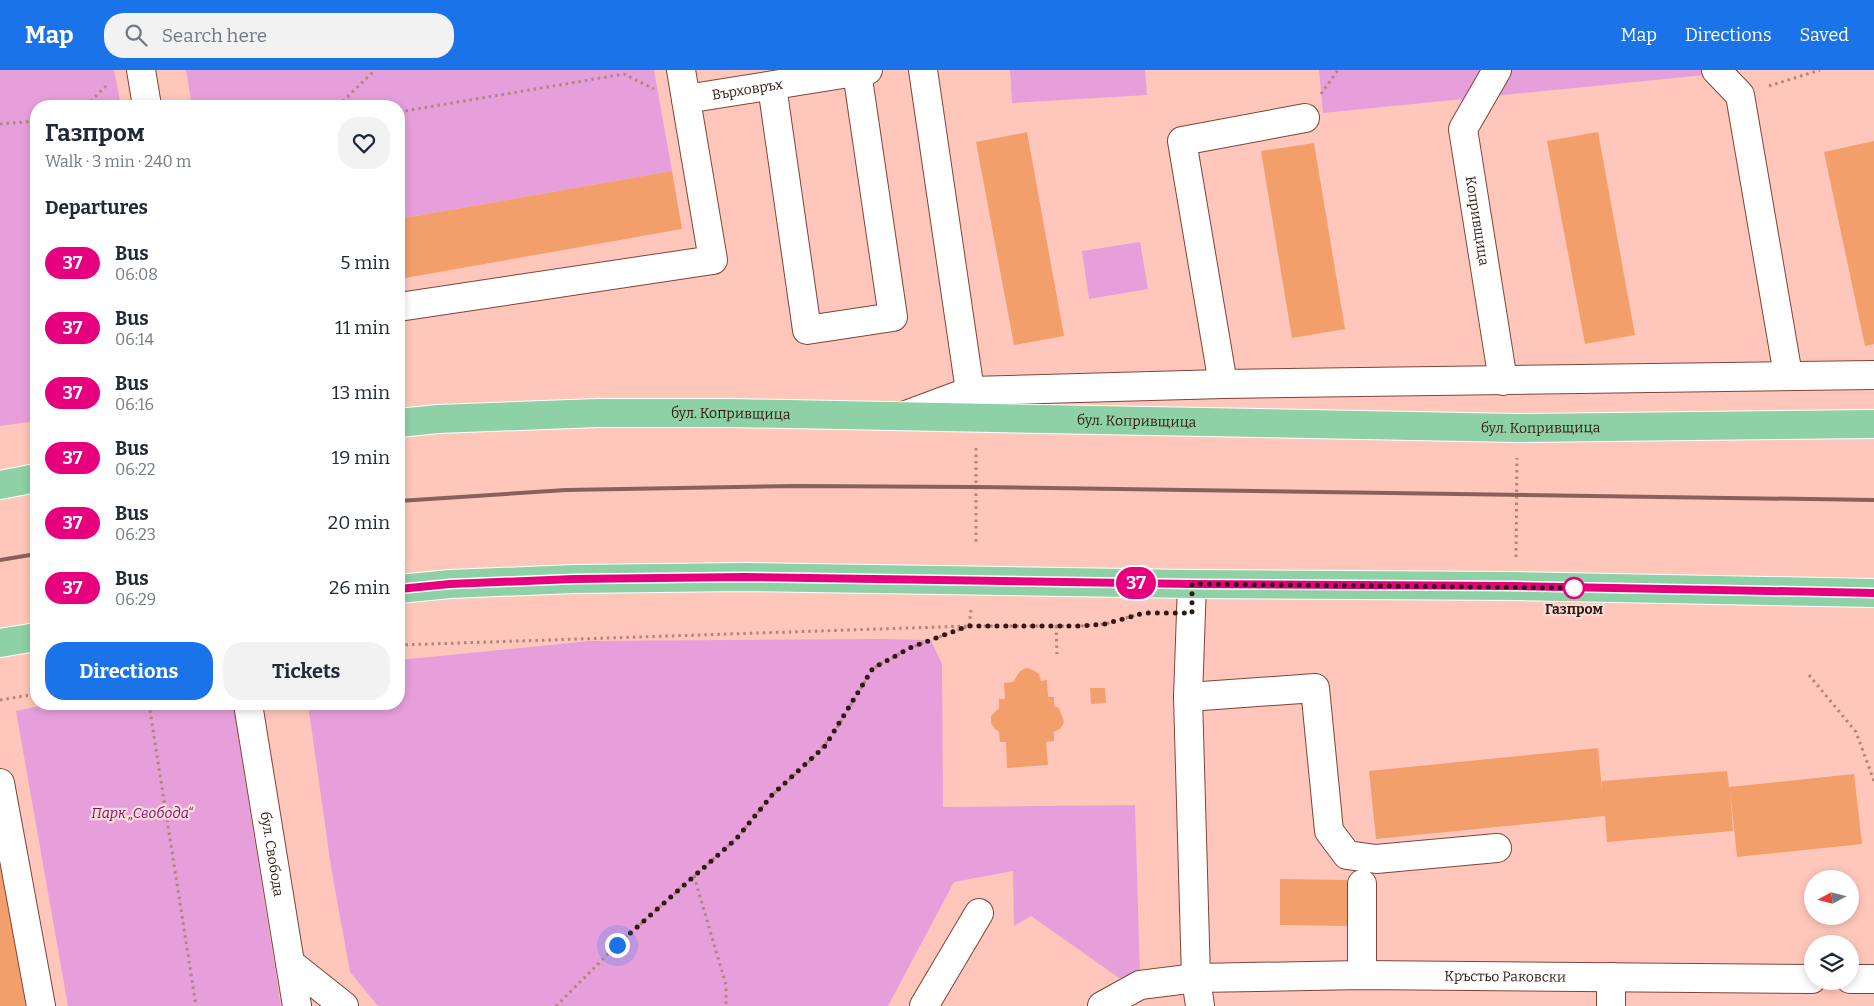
<!DOCTYPE html>
<meta charset="utf-8">
<style>
body{margin:0;font-family:Bitter,serif;background:#f2f2f3;color:#1f2937;height:100vh;display:flex;flex-direction:column;font-size:19px;white-space:nowrap}
*{box-sizing:border-box;margin:0}
p{font-size:16px;color:#747a83}
.icon{flex:none;width:28px;height:28px;fill:none;stroke:currentColor;stroke-width:2;stroke-linecap:round;stroke-linejoin:round}
.map{position:relative;flex:1;overflow:hidden}
.drawer{position:absolute;left:30px;top:30px;width:375px;height:610px;display:flex;flex-direction:column;background:#fff;border-radius:20px;box-shadow:0 2px 8px #0003}
.drawer>*{flex:none}
.badge{padding:0 10px;border-radius:16px;font-size:18px;line-height:32px}
.needle{width:32px;rotate:263deg}
.controls{position:absolute;left:1804px;top:800px;display:grid;gap:10px}
.controls a{display:grid;place-items:center;width:55px;height:55px;border-radius:50%;background:#fff;box-shadow:0 2px 8px #0003;font-size:25px}
.you{position:absolute;width:25px;height:25px;margin:-12px;border:4px solid #fff;border-radius:50%;background:#1a73e8;box-shadow:0 0 0 8px #1a73e833}
.map>.badge{position:absolute;translate:-50% -50%;box-shadow:0 0 0 2px #fff}
h2{padding:0 15px;font-size:19px;line-height:45px}
.round{display:grid;place-items:center;flex:none;width:52px;height:52px;border-radius:20px;background:#f2f2f3}
.overview{display:flex;align-items:center;justify-content:space-between;height:85px;padding:0 15px}
h1{font-size:24px;font-weight:700;line-height:38px}
.cta{display:flex;gap:10px;margin-top:auto;padding:10px 15px}
.cta a{flex:1;height:58px;border-radius:20px;background:#1a73e8;color:#fff;font-size:20px;font-weight:700;line-height:58px;text-align:center}
.cta a+a{background:#f2f2f3;color:#1f2937}
ul{padding:0;list-style:none}
li{display:flex;align-items:center;gap:15px;height:65px;padding:0 15px}
li div{flex:1}
li b{display:block;font-size:19px}
li em{font-style:normal}
li .badge{min-width:55px;font-weight:700;text-align:center}
header{display:flex;align-items:center;gap:30px;box-sizing:border-box;height:70px;padding:0 25px;background:#1a73e8;color:#fff}
header strong{font-size:24px}
nav{display:flex;gap:28px;margin-inline-start:auto;font-size:18px}
.search{width:350px;height:45px;background:#f2f2f3;display:flex;align-items:center;gap:12px;box-sizing:border-box;padding:0 18px;border-radius:20px;color:#747a83;font-size:19px}
.map>svg:first-child{display:block}
.green{fill:#e69fdb}
.building{fill:#f29f6c}
.lines{fill:none;stroke-linecap:round;stroke-linejoin:round}
.minor-casing{stroke:#7f4439;stroke-width:30}
.major-casing{stroke:#fff;stroke-width:30}
.path{stroke:#b1857c;stroke-width:3;stroke-dasharray:2.5 4;stroke-linecap:butt}
.minor{stroke:#fff;stroke-width:28}
.major{stroke:#8fd1a6;stroke-width:28}
.rail{stroke:#88625a;stroke-width:4}
.line-casing{stroke:#fff;stroke-width:11}
.line{stroke:#e6007e;stroke-width:8}
.walk{stroke:#321914;stroke-width:5;stroke-dasharray:0 9}
.stop-dot{fill:#fff;stroke:#e6007e;stroke-width:2.5}
.labels{text-anchor:middle;dominant-baseline:central;stroke-width:4.5;stroke-linejoin:round;paint-order:stroke}
.street-label{font-size:14px;fill:#321914;stroke:#f9dcd6}
.stop-label{font-size:14px;font-weight:bold;fill:#321914;stroke:#f9dcd6}
.park-label{font-size:14px;font-style:italic;fill:#7f0d76;stroke:#f9dcd6}
</style>
<header>
<strong>Map</strong>
<div class="search"><svg class="icon" aria-label="search" viewBox="0 0 24 24"><circle cx="10" cy="10" r="6"/><path d="M15 15l6 6"/></svg>Search here</div>
<nav><a>Map</a><a>Directions</a><a>Saved</a></nav>
</header>
<div class="map">
<svg width="1874" height="936" viewBox="0 0 1874 936">
<rect width="100%" height="100%" fill="#ffc7bb"/>
<g class="green">
<polygon points="0,0 114,0 121,36 36,36 36,351 0,356"/>
<polygon points="186,0 654,0 672,101 399,149 399,36 192,36"/>
<polygon points="1010,0 1145,0 1147,25 1012,33"/>
<polygon points="1319,0 1734,0 1735,2 1323,43"/>
<polygon points="1140,172 1148,219 1089,229 1082,181"/>
<polygon points="881,569 931,570 942,594 943,737 1135,735 1140,906 1119,908 1031,846 1014,856 1013,801 954,812 888,936 378,936 350,902 331,797 308,634 399,634 399,590 590,571"/>
<polygon points="48,634 233,634 281,936 68,936 16,641"/>
</g>
<g class="building">
<polygon points="1027,62 1064,266 1014,275 976,72"/>
<polygon points="1598,62 1635,265 1585,274 1547,71"/>
<polygon points="1874,71 1874,274 1865,276 1824,82"/>
<polygon points="1314,73 1345,259 1292,268 1261,81"/>
<polygon points="672,101 682,159 399,209 399,149"/>
<polygon points="1027,598 1033,600 1039,604 1041,611 1047,610 1048,627 1054,627 1054,636 1059,638 1064,652 1061,658 1054,662 1054,671 1046,672 1048,695 1007,698 1006,672 1000,672 999,662 995,659 991,653 991,646 999,638 999,629 1005,629 1004,613 1013,612 1020,601"/>
<polygon points="1090,618 1105,618 1106,633 1091,634"/>
<polygon points="1598,678 1602,720 1602,711 1727,701 1729,717 1854,704 1862,774 1737,787 1730,720 1733,761 1607,772 1605,746 1376,769 1369,701"/>
<polygon points="0,794 1,794 26,936 0,936"/>
<polygon points="1280,809 1349,810 1349,856 1280,855"/>
</g>
<g class="lines">
<g class="minor-casing">
<g id="minor">
<polyline points="141,0 147,36"/>
<path id="s1" d="M1497,0L1463,59L1503,311"/>
<polyline points="1716,0 1740,25 1788,305"/>
<polyline points="772,16 807,260 893,247 857,2"/>
<path id="s2" d="M686,29L868,0"/>
<polyline points="399,237 713,190 681,0"/>
<polyline points="1223,314 1182,71 1305,48"/>
<polyline points="970,321 1223,314 1874,305"/>
<polyline points="903,346 970,321 923,0"/>
<polyline points="1192,514 1188,627 1196,908 1200,936"/>
<polyline points="1188,627 1315,618 1329,761 1347,785 1376,789 1497,778"/>
<path id="s3" d="M248,634L297,936"/>
<polyline points="0,713 41,936"/>
<polyline points="290,893 344,936"/>
<polyline points="1362,905 1362,814"/>
<polyline points="1611,907 1611,936"/>
<polyline points="1850,909 1874,909"/>
<polyline points="924,936 979,843"/>
<path id="s4" d="M1102,936L1140,915L1196,908L1362,905L1812,909"/>
</g>
</g>
<g class="major-casing">
<g id="major">
<path id="s5" d="M399,353L438,349L598,343H730L1517,358L1874,354"/>
<polyline points="0,415 36,408"/>
<polyline points="399,519 450,514 574,509 743,507 1192,514 1516,516 1874,523"/>
<polyline points="0,573 36,567"/>
</g>
</g>
<g class="path">
<polyline points="1769,16 1820,0"/>
<polyline points="1321,24 1338,0"/>
<polyline points="86,36 106,16"/>
<polyline points="338,36 375,0"/>
<polyline points="399,42 624,4 654,19"/>
<polyline points="0,54 36,51"/>
<polyline points="976,378 976,475"/>
<polyline points="1516,487 1517,388"/>
<polyline points="1056,556 1057,584"/>
<polyline points="399,575 969,556 1081,556 1105,554 1136,545"/>
<polyline points="1809,605 1856,662 1874,711"/>
<polyline points="0,630 36,624"/>
<polyline points="149,634 196,936"/>
<polyline points="694,806 726,915 726,936"/>
<polyline points="556,936 617,875 737,768 772,725 813,688 834,663 873,598 912,577 969,556 971,540"/>
</g>
<use href="#minor" class="minor"/>
<use href="#major" class="major"/>
<g class="rail">
<polyline points="399,431 566,420 797,416 976,417 1874,430"/>
<polyline points="0,490 36,484"/>
</g>
</g>
<g class="lines">
<g class="line-casing">
<polyline id="line" points="399,519 450,514 574,509 744,507 1192,514 1516,516 1874,523"/>
</g>
<use href="#line" class="line"/>
<polyline class="walk" points="617,875 737,768 772,725 825,676 873,598 912,577 968,556 1081,556 1105,554 1144,543 1192,543 1192,514 1576,518 1574,518"/>
</g>
<circle class="stop-dot" cx="1574" cy="518" r="10"/>
<g class="labels">
<g class="street-label">
<text stroke="none"><textPath href="#s2" startOffset="62">Върховръх</textPath></text>
<text stroke="none"><textPath href="#s1" startOffset="161">Копривщица</textPath></text>
<text stroke="none"><textPath href="#s5" startOffset="332">бул. Копривщица</textPath></text>
<text stroke="none"><textPath href="#s5" startOffset="738">бул. Копривщица</textPath></text>
<text stroke="none"><textPath href="#s5" startOffset="1142">бул. Копривщица</textPath></text>
<text stroke="none"><textPath href="#s3" startOffset="152">бул. Свобода</textPath></text>
<text stroke="none"><textPath href="#s4" startOffset="409">Кръстьо Раковски</textPath></text>
</g>
<g class="stop-label">
<text x="1574" y="539">Газпром</text>
</g>
<g class="park-label">
<text x="142" y="743">Парк „Свобода“</text>
</g>
</g>
</svg>
<div class="controls">
<a><svg class="needle" viewBox="-14 -14 28 28"><path d="M0-13l5 13h-10z" fill="#e53935"/><path d="M0 13l5-13h-10z" fill="#747a83"/></svg></a>
<a><svg class="icon" aria-label="layers" viewBox="0 0 24 24"><path d="M12 4l9 5-9 5-9-5zM3 14l9 5 9-5"/></svg></a>
</div>
<div class="you" style="left:617px;top:875px"></div>
<b class="badge" style="left:1136px;top:513px;background:#e6007e;color:#fff">37</b>
<section class="drawer">
<div class="overview"><div><h1>Газпром</h1><p>Walk · 3 min · 240 m</p></div><a class="round"><svg class="icon" aria-label="heart" viewBox="0 0 24 24"><path d="M12 20l-8-8c-3-5 5-10 8-4 3-6 11-1 8 4z"/></svg></a></div>
<h2>Departures</h2>
<ul>
<li><span class="badge" style="background:#e6007e;color:#fff">37</span><div><b>Bus</b><p>06:08</p></div><em>5 min</em></li>
<li><span class="badge" style="background:#e6007e;color:#fff">37</span><div><b>Bus</b><p>06:14</p></div><em>11 min</em></li>
<li><span class="badge" style="background:#e6007e;color:#fff">37</span><div><b>Bus</b><p>06:16</p></div><em>13 min</em></li>
<li><span class="badge" style="background:#e6007e;color:#fff">37</span><div><b>Bus</b><p>06:22</p></div><em>19 min</em></li>
<li><span class="badge" style="background:#e6007e;color:#fff">37</span><div><b>Bus</b><p>06:23</p></div><em>20 min</em></li>
<li><span class="badge" style="background:#e6007e;color:#fff">37</span><div><b>Bus</b><p>06:29</p></div><em>26 min</em></li>
</ul>
<div class="cta"><a>Directions</a><a>Tickets</a></div>
</section>
</div>
